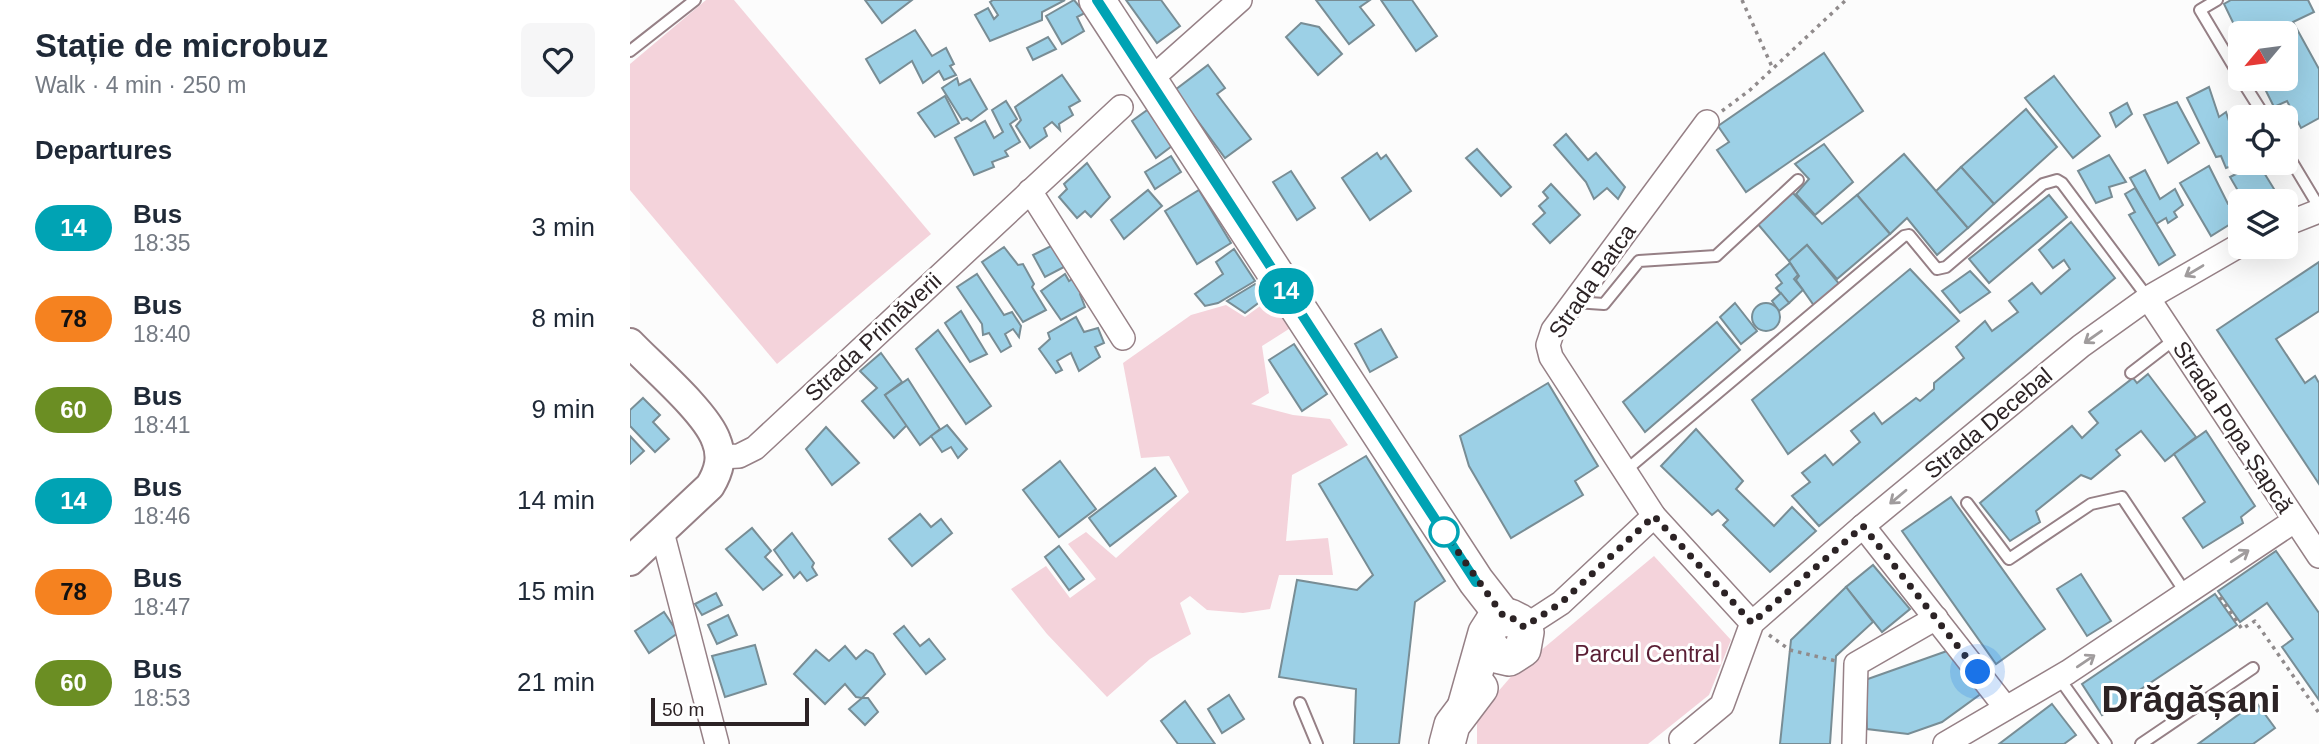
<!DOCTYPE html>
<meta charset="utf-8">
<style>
body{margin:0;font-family:Helvetica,sans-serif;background:#f6f6f7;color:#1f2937;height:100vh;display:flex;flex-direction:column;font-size:26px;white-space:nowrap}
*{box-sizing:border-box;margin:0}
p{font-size:23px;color:#747a83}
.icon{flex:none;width:38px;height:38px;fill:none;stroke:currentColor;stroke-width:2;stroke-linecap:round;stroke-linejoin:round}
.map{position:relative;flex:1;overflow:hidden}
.sheet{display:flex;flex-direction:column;background:#fff;width:630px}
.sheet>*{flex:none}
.badge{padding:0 14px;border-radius:23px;font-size:24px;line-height:46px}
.needle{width:46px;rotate:241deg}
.fabs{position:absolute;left:1598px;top:21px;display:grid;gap:14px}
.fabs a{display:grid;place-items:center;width:70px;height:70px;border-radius:10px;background:#fff;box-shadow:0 7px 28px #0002;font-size:35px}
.scale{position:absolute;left:21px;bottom:18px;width:158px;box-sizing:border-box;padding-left:7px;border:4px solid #2c2325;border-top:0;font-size:19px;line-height:24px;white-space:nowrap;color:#2c2325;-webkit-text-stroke:5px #fff;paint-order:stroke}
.you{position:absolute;width:35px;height:35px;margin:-18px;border:5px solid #fff;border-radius:50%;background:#1a73e8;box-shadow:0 0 0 10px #1a73e833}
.map>.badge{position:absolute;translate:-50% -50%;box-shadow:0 0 0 4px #fff}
h2{padding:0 35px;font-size:26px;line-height:63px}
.round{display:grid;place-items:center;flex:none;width:74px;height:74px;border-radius:10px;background:#f6f6f7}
.headline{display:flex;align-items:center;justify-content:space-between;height:119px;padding:0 35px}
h1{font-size:33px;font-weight:600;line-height:52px}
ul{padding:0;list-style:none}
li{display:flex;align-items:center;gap:21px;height:91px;padding:0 35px}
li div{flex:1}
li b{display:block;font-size:26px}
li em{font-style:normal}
li .badge{min-width:77px;font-weight:700;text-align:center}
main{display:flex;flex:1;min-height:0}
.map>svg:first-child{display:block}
.green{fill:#f4d3db}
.building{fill:#9cd0e6;stroke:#788d95;stroke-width:2}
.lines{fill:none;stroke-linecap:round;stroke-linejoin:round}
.service-casing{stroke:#968086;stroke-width:14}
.minor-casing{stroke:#968086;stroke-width:26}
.tertiary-casing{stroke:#968086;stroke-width:32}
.primary-casing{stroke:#968086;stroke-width:38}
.path{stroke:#908b8c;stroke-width:3.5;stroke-dasharray:3.5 5;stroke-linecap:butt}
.service{stroke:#fff;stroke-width:10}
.minor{stroke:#fff;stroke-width:23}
.tertiary{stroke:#fff;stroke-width:28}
.primary{stroke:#fff;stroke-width:35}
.oneway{stroke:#a09c9d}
.line-casing{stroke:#fff;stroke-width:16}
.line{stroke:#00a3b4;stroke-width:10}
.walk{stroke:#2c2325;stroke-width:7;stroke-dasharray:0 12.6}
.stop-dot{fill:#fff;stroke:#00a3b4;stroke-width:3.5}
.labels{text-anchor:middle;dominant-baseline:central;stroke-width:6;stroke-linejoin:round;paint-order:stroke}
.street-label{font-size:23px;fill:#2c2325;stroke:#fff}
.park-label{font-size:23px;fill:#5a1e34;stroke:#fff}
.town-label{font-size:37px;font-weight:bold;fill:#2c2325;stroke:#fff}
</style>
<main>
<section class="sheet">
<div class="headline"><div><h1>Stație de microbuz</h1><p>Walk · 4 min · 250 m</p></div><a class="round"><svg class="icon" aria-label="heart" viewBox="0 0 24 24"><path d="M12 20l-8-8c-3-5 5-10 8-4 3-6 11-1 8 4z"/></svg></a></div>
<h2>Departures</h2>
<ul>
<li><span class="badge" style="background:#00a3b4;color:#fff">14</span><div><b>Bus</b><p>18:35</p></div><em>3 min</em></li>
<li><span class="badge" style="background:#f58220;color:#111">78</span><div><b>Bus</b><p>18:40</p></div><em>8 min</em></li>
<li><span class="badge" style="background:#6b8e23;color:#fff">60</span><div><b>Bus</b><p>18:41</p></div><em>9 min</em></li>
<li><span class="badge" style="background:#00a3b4;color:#fff">14</span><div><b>Bus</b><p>18:46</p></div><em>14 min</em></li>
<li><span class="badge" style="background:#f58220;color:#111">78</span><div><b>Bus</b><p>18:47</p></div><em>15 min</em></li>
<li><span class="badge" style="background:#6b8e23;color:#fff">60</span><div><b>Bus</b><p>18:53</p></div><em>21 min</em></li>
</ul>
</section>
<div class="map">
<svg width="1689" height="744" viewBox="0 0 1689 744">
<rect width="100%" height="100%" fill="#fcfcfc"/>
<g class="green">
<polygon points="76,0 104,0 301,234 147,364 0,190 0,64"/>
<polygon points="644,296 662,327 632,346 639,393 621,404 663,415 700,419 718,445 662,475 656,541 698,538 703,575 649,575 640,609 613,613 577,610 560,596 550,603 561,634 520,659 477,697 417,634 381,589 416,566 440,598 466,579 438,544 456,532 486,558 559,492 539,456 511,458 493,363 561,315 596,305 615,317"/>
<polygon points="1024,556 1101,640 1079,695 1018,744 847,744 847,716 885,672"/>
</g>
<g class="building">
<polygon points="235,0 282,0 252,23"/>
<polygon points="363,0 435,0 412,12 412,20 360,41 345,15 358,8 364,19 368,15 360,2"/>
<polygon points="444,0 455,13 447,17 454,31 432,44 416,16"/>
<polygon points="496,0 531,0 550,26 527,43"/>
<polygon points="686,0 740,0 730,7 744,25 719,44"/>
<polygon points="751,0 782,0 807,36 786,51"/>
<polygon points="1601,0 1678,0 1684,12 1663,22 1689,69 1689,118 1671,128 1657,101 1644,107 1630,79 1656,79 1656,33 1610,33 1610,37 1594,4"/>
<polygon points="671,23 689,27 712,54 688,75 656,37"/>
<polygon points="285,30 302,56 316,48 324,64 320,66 326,75 314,80 309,71 293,83 282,61 250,83 236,59"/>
<polygon points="418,37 426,49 403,60 397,48"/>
<polygon points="1194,53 1233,111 1116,192 1087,150 1099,142 1088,126"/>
<polygon points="578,65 595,88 587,94 621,139 595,158 545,90"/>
<polygon points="432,75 450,101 439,107 443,115 429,124 430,130 422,122 414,128 417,136 400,148 386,126 391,120 385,107"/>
<polygon points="1424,76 1470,136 1443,158 1395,98"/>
<polygon points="327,78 329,85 340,79 357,109 341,121 337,118 332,120 312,88"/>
<polygon points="1579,87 1589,117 1596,112 1603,133 1610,131 1610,163 1596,168 1591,156 1586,157 1557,98"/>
<polygon points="315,96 329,123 305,137 288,113"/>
<polygon points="376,101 387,119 380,124 390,142 375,151 378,156 362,162 364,167 344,175 325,138 355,121 364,138 373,132 362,110"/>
<polygon points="1547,102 1569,143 1538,163 1514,115"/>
<polygon points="1497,103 1502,114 1486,127 1480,113"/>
<polygon points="520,108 542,146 526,158 502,121"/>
<polygon points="1396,109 1427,147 1364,204 1331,167"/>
<polygon points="936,134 958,160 966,153 995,187 988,199 977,188 964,199 956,182 924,145"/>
<polygon points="1194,144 1223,182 1185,215 1166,194 1179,179 1165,164"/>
<polygon points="847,149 881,187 871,196 836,158"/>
<polygon points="747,153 751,159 756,155 781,191 740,220 712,178"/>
<polygon points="1274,154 1338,228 1307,255 1277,218 1260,234 1227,195"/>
<polygon points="1479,155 1496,182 1479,187 1482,197 1466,203 1448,171"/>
<polygon points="541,156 551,172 525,189 515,172"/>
<polygon points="457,163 480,197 461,217 455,211 447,218 429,197 437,189 434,184"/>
<polygon points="1628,163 1649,197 1641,201 1614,201 1600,177"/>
<polygon points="1579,166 1598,204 1606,203 1610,210 1610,218 1581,236 1550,183"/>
<polygon points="1331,167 1364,204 1338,228 1306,191"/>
<polygon points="1515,170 1530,199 1545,189 1553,205 1544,212 1547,217 1538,223 1536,218 1526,224 1500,178"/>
<polygon points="661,171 685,208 667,220 643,182"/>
<polygon points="921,184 950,215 920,243 903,224 915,213 909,206 918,198 913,192"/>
<polygon points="1505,188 1545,255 1529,265 1499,215 1505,212 1495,194"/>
<polygon points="518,190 532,206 494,239 481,220"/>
<polygon points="569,190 601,243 567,264 535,211"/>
<polygon points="1162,192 1192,224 1227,195 1260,234 1207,279 1177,245 1159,261 1127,223"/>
<polygon points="1419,195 1437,217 1359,283 1339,259"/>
<polygon points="1441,222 1485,278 1189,526 1162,496 1180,482 1172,473 1195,455 1203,465 1230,442 1221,431 1244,413 1252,424 1286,398 1290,401 1304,389 1304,383 1334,358 1326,347 1355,321 1362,331 1388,312 1379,301 1402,283 1411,294 1440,269 1434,260 1423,268 1409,250"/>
<polygon points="423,245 434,267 415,277 403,255"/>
<polygon points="1177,245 1211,286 1185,307 1166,280 1169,276 1159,261"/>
<polygon points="374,247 388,265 393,264 404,284 402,287 416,310 393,322 352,262"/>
<polygon points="604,249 625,281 588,303 575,306 565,294 593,274 586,262"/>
<polygon points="1689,262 1689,311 1646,339 1675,383 1685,376 1689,383 1689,484 1587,330"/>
<polygon points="1160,263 1168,275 1164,279 1173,290 1159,303 1146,288 1152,283 1146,275"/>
<polygon points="1280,269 1329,321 1158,454 1122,400"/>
<polygon points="1340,271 1360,292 1330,313 1312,291"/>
<polygon points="347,274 374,315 382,312 391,326 389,337 383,329 375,334 381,346 371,352 359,333 353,335 352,324 327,287"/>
<polygon points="435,274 439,281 447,276 454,291 450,294 455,307 431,320 411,291"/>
<polygon points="625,284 635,298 615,313 597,301"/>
<polygon points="1151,293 1159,303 1149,311 1142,301"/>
<polygon points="1105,303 1127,331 1111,344 1090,317"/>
<circle cx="1136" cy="317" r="14"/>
<polygon points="331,311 357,354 340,362 315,323"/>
<polygon points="446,317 454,332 468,328 474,343 465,347 470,357 449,371 441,353 427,361 432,370 426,373 409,349 420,339 418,333"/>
<polygon points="1087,322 1110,350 1015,432 993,402"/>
<polygon points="751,329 767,357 740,372 725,344"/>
<polygon points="308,330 361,406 336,424 286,349"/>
<polygon points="664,344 697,394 672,411 639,360"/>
<polygon points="251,353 272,382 255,395 277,425 264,438 232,401 247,388 230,371"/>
<polygon points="1518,374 1566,437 1535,461 1511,431 1486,450 1490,455 1461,479 1451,475 1406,511 1410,522 1380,541 1350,503 1442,426 1452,438 1468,423 1459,412 1503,378 1507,383"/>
<polygon points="278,379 310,429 290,445 255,395"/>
<polygon points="918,383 968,466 945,481 953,495 881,538 839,466 830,436"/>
<polygon points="13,398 30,415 23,422 39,439 25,452 0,426 0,410"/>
<polygon points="317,425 337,449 328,458 321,447 312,452 301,436"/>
<polygon points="196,427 229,463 202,485 176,449"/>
<polygon points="1066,429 1113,481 1106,489 1144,526 1162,507 1186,531 1140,572 1093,525 1098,520 1088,510 1082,515 1031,466"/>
<polygon points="1576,431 1625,506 1611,517 1613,523 1573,548 1553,518 1575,502 1544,454"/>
<polygon points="0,436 14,451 0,464"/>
<polygon points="736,456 815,581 785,602 769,744 724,744 726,689 649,677 667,580 727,590 743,575 689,484"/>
<polygon points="430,461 466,509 429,537 393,490"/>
<polygon points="525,468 546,496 480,546 459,518"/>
<polygon points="1321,497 1415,629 1366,664 1272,531"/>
<polygon points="290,514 301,527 311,519 322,533 282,566 259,539"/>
<polygon points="122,528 141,551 135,557 152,575 133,590 96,549"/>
<polygon points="162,533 184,563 182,567 187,575 177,581 170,572 164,578 144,550"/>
<polygon points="429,546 454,579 439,590 415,557"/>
<polygon points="1646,551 1689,613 1689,700 1652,647 1663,639 1637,603 1610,622 1588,591"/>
<polygon points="1243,565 1280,609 1252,632 1216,587"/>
<polygon points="1451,574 1481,621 1457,636 1427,589"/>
<polygon points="1216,587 1243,622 1206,656 1200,744 1150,744 1161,640"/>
<polygon points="86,593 92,605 72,615 65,604"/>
<polygon points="1585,594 1607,625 1472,715 1452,684"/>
<polygon points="34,612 48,633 19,653 5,631"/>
<polygon points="98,615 107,635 87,644 78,625"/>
<polygon points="274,626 290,646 299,639 315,659 296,674 264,634"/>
<polygon points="125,645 136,684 95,697 82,656"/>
<polygon points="215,646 226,659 236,650 243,654 255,674 232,698 226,697 215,684 195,704 164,674 186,650 199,661"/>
<polygon points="1317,651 1352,693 1312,722 1278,734 1237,729 1235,680"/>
<polygon points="599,695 614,719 592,733 578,709"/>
<polygon points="232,698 238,698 248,712 235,725 219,709"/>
<polygon points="555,701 585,744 548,744 531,721"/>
<polygon points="1626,702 1645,728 1623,744 1568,744"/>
<polygon points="1422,704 1446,735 1434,744 1369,744"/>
</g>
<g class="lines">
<g class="service-casing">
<g id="service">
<polyline points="1587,0 1570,10 1610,77"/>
<polyline points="0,51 65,0"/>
<polyline points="1611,79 1635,117"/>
<polyline points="1656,152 1689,207"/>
<polyline points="945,302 974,304 1009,261 1086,256 1168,180"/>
<polyline points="1501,373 1545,339"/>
<polyline points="995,471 1274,236 1279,235 1307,269 1316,267 1413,184 1427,180 1432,183 1518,298"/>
<polyline points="1337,503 1379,559 1461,504 1492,497 1555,592"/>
<polyline points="1429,678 1476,744"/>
<polyline points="670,703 687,744"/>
<polyline points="1511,744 1623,668"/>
</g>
</g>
<g class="minor-casing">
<g id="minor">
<polyline points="519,81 610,0"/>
<polyline points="1077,122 923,330 918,345 921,357 1024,516 1122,623"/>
<polyline points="400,191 493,338"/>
<polyline points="1656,224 1689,211"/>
<polyline points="1518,298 1689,556"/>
<polyline points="90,457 109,456 125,448 491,107"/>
<polyline points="1233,526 1376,708"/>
<polyline points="32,532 87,744"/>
<polyline points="894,627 931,603 1024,516"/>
<polyline points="1051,739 1092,705 1122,623 1233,526 1451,346 1518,298 1610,245"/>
<polyline points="1224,744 1226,664 1306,618"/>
<polyline points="1315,744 1438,672 1664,521"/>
</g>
</g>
<g class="tertiary-casing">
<path id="tertiary" d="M0,343C22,366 76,412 86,440C93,457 89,471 80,486L0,561"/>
</g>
<g class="primary-casing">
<g id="primary">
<polyline points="467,0 846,581 874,617"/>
<polyline points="836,704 856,633 863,622 880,617 890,622 896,632 893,649 879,658 866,655 856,640"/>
<polyline points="817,744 822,725 850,688"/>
</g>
</g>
<g class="path">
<polyline points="1112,0 1143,69"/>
<polyline points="1092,111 1120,90 1216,0"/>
<polyline points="1590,597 1612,629 1625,621 1689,713"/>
<polyline points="1139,635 1160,650 1206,661"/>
</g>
<use href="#service" class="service"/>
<use href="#minor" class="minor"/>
<use href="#tertiary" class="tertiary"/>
<use href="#primary" class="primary"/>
</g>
<defs><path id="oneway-shaft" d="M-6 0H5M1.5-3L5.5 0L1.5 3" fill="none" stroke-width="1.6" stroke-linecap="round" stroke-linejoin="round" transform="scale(1.75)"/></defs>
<g class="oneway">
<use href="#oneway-shaft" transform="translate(1564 271) rotate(149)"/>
<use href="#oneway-shaft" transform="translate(1463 337) rotate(145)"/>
<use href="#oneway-shaft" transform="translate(1268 497) rotate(140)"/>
<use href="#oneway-shaft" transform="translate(1610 556) rotate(-33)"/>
<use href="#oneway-shaft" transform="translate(1456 661) rotate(-34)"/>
</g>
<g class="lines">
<g class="line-casing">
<polyline id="line" points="467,0 846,582"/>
</g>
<use href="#line" class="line"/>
<polyline class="walk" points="814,532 874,617 885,619 894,627 931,603 1024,516 1122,623 1233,526 1348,672"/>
</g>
<circle class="stop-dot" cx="814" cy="532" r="14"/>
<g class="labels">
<g class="street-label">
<text transform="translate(962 281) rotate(-55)">Strada Batca</text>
<text transform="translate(243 337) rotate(-43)">Strada Primăverii</text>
<text transform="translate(1358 423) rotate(-40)">Strada Decebal</text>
<text transform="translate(1603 427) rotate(57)">Strada Popa Șapcă</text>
</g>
<g class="park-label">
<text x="1017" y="654">Parcul Central</text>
</g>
<g class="town-label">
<text x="1561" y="699">Drăgășani</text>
</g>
</g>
</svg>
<div class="fabs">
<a><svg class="needle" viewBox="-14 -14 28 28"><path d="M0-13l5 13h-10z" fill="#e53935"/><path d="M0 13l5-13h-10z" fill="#747a83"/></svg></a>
<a><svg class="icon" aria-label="locate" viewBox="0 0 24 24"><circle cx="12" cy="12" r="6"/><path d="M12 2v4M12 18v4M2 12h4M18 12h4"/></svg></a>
<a><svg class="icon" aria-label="layers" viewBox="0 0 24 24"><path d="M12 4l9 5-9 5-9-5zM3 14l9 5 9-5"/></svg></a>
</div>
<div class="scale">50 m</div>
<div class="you" style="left:1348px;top:672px"></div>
<b class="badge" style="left:656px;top:291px;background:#00a3b4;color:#fff">14</b>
</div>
</main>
